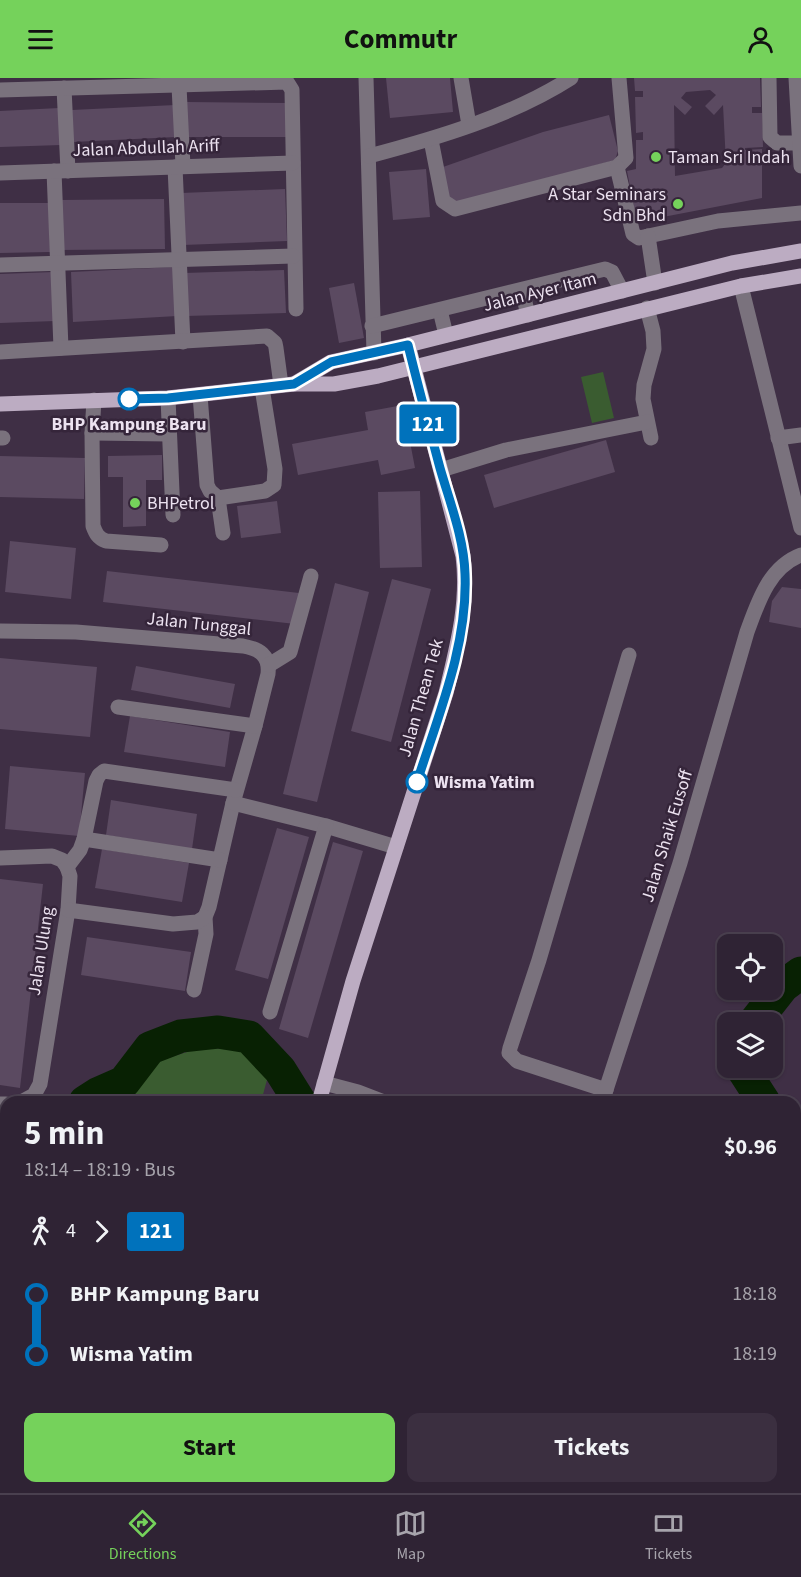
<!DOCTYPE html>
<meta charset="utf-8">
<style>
body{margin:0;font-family:"Source Sans 3",sans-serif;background:#3b2f40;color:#f1f3f6;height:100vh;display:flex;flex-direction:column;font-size:22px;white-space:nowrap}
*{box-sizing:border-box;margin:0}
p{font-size:20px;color:#a7a4ac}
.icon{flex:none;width:33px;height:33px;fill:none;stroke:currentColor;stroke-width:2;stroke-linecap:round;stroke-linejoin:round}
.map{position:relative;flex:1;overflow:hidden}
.details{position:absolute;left:0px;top:1018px;width:801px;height:398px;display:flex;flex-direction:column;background:#2f2334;border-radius:18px 18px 0 0;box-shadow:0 2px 4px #0004,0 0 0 2px #4a404f}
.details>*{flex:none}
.badge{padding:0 12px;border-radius:4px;font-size:21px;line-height:39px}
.fabs{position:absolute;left:717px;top:856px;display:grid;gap:12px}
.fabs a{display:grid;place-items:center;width:66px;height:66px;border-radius:12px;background:#2f2334;box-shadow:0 2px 4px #0004,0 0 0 2px #4a404f;font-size:30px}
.map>.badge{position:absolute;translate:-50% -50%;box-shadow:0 0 0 3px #fff}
.legs{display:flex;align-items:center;gap:9px;height:66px;padding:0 24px;font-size:20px}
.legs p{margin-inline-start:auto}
.overview{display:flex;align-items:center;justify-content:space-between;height:102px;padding:0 24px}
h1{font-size:33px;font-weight:700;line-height:45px}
.primary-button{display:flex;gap:12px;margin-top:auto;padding:12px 24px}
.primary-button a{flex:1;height:69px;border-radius:12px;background:#75d25b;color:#111;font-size:24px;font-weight:700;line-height:69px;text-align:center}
.primary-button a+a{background:#3b2f40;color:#f1f3f6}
ul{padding:0 24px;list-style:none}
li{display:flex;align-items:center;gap:21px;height:60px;font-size:22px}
li i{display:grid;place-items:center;width:9px;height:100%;margin:0 8px;background:currentColor}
li i::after{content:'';width:15px;height:15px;margin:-8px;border:4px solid;border-radius:50%;background:#2f2334}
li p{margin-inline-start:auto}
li:first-child i{background:linear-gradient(#0000 50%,currentColor 0)}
li:last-child i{background:linear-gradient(currentColor 50%,#0000 0)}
header{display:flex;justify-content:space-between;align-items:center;height:78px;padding:0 24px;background:#75d25b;color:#111;font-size:27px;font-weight:700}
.tabs{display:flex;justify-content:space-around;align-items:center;height:84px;border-top:2px solid #4a404f;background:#2f2334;font-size:16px;color:#a7a4ac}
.tabs a{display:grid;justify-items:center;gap:3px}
.tabs .current{color:#75d25b}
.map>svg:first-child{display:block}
.green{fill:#3a5c30}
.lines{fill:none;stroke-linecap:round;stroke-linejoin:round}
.river{stroke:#082103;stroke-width:33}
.building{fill:#5b4a61;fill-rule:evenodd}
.path{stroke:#8d8092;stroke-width:3;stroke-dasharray:1.5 4.5;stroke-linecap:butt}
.minor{stroke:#7a727d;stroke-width:15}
.major{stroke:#bcacc2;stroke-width:15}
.line-1-casing{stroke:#fff;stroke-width:14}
.line-1{stroke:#0072bc;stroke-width:9}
.poi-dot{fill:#75d25b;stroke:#35253a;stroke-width:2}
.stop-1-dot{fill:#fff;stroke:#0072bc;stroke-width:3}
.labels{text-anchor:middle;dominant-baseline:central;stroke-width:5;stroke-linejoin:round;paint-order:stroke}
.street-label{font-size:18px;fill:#ece2f0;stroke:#35253a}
.poi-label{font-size:18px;fill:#ece2f0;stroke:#35253a;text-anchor:start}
.stop-label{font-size:18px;font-weight:bold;fill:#ece2f0;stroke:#35253a}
</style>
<header><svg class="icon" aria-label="menu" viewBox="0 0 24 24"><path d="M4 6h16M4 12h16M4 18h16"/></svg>Commutr<svg class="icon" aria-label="person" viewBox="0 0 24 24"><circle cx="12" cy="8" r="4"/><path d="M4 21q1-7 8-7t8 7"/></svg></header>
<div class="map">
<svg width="801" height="1415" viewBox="0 0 801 1415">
<rect width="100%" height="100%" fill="#3f2f45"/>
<g class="green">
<polygon points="603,294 614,340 592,345 581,299"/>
<polygon points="212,970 243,973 268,998 261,1024 117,1024 135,1016 156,984 190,973"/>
<polygon points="6,1359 6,1410 114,1410 113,1415 0,1415 0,1362"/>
</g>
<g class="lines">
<g class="river">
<polyline points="754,945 783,908 801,895"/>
<polyline points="742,990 764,1024"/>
<polyline points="85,1024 99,1015 124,1004 150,970 181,958 218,954 249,959 280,992 300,1024"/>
<polyline points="0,1085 6,1076"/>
</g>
</g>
<g class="building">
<polygon points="386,0 450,0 453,34 390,40"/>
<path d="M634,0H760L761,29H752V35H762L763,69L745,70V72L762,71V120L637,144L627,93L636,91V62H643V54L636,55L635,19H643V13H635ZM710,12L716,17L705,28L714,37L723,27L726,85L722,90L675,98L674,27L685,37L692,29L681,20L686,14Z"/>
<polygon points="187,24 290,25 289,59 186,59"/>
<polygon points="175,27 176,59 73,64 72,32"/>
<polygon points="59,30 61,67 0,69 0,33"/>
<polygon points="609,37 618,73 615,82 458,125 449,119 443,89 543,54"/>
<polygon points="426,91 430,139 393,142 389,94"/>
<polygon points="285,111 287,163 183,167 181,115"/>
<polygon points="164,121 165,171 60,172 60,122"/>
<polygon points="0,125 49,125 50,174 0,175"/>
<polygon points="175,189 177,238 73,244 71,194"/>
<polygon points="284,192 286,235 186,238 184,195"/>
<polygon points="53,194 55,243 0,245 0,196"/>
<polygon points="354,205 364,260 339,265 329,210"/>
<polygon points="403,327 415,390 381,397 378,382 298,397 292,366 368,352 365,334"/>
<polygon points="606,362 615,394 494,430 484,397"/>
<polygon points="162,377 162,402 146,402 146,448 123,449 123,399 108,399 108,378"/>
<polygon points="0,378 85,380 84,421 0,419"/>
<polygon points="420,413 422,489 380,490 378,414"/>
<polygon points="277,423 281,455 241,460 237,428"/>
<polygon points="10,463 76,470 71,521 5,514"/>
<polygon points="107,493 299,515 295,546 103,524"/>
<polygon points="392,501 431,511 391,664 351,653"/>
<polygon points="335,505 369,514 317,724 283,716"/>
<polygon points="782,509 801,511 801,550 769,544 772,523"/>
<polygon points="0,580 97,589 90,659 0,651"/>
<polygon points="136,588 235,606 230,630 131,612"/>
<polygon points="130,638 230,654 225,689 124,674"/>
<polygon points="10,688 85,695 79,758 5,751"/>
<polygon points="111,722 197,736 192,771 106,757"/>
<polygon points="277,750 309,759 268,901 235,892"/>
<polygon points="333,764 363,773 308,960 279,951"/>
<polygon points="102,771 189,785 182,824 95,810"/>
<polygon points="0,801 43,806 20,1010 0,1007"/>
<polygon points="87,859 191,874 185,913 81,897"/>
<polygon points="6,1311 6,1348 0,1350 0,1313"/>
</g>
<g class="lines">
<polyline class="path" points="0,1136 6,1122"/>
<g class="minor">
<polyline points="366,0 374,275"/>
<polyline points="461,0 469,47"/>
<polyline points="769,0 770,59 777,65 799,65"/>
<polyline points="796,0 801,88"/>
<polyline points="179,8 183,88"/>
<polyline points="64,10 68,93"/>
<polyline points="0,12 287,4 292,12 296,231"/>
<polyline points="431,62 443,123 455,131 617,89 626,80 619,0"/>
<path d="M369,78C437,60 512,38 571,0"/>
<polyline points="175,89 183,264"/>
<polyline points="617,89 633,156 639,160 718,143 801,135"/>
<polyline points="54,93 61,270"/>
<polyline points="0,95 293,85"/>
<polyline points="648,158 655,205"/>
<polyline points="0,187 293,178"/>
<polyline points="741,208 801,450"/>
<polyline points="522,212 528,237"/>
<polyline points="647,230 653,253 654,271 644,307 643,321 651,360"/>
<polyline points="440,232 446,257"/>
<polyline points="372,248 605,191 612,194 622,213"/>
<polyline points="0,274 267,258 275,265 276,270 281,307"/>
<polyline points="200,317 207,407 210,413 218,420 223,455"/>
<polyline points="168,320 173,437"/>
<polyline points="94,322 92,355 169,356"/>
<path d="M92,355L93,448C96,456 98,460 106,463L161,467"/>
<polyline points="0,360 3,360"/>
<polyline points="778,360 801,357"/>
<polyline points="441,392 506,372 647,344"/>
<polyline points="218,420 265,413 274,407 275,391 262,310"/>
<path d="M0,553L76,554L243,568C259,571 270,577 268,596L255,648L233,725L209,829L205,839L206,856L194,912"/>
<polyline points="269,587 290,574 311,498"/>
<polyline points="118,629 255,648"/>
<polyline points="233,725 326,748 396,769"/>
<polyline points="84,761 220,782"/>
<polyline points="0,780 52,778 62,782 67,789 70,798 68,832 40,1006 34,1017 21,1024"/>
<polyline points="67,789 80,772 84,761 96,703 99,697 104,693 236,712"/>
<polyline points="68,832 173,846 197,844 205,839"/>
<polyline points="270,934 326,748"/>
<polyline points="324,1005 358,1014 384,1024"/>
<polyline points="606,1012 517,983 509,975 510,970 539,882 629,577"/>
<path d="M602,1024L680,785L747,554C758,524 769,489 801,477"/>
<polyline points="0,1026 6,1026"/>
<polyline points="795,1129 801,1126"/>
<polyline points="795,1199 796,1199"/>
<polyline points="0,1222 6,1224"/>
<polyline points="795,1345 798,1352"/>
<polyline points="293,1410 320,1415"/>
<polyline points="748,1410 750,1415"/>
<polyline points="138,1415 139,1410"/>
<polyline points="169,1415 170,1410"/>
<polyline points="447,1415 448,1410"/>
<polyline points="604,1415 628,1410"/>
</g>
<g class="major">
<polyline points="294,306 331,284 408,267 732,185 801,173"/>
<polyline points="0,326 168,320 294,306 334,306 378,298 741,208 801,198"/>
<path d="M319,1024L353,903L446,615C457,569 469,525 463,478L408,267"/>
<polyline points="214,1415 215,1410"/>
</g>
</g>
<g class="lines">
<g class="line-1-casing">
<path id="line-1" d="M129,321L168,320L294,306L331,284L408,267C418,308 429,349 440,390C450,425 464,460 465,496C468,567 438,638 417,704"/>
</g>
<use href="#line-1" class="line-1"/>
</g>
<g class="poi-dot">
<circle cx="656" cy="79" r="6"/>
<circle cx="678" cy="126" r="6"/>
<circle cx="135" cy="425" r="6"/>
</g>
<g class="stop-1-dot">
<circle cx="129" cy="321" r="10"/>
<circle cx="417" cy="704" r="10"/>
</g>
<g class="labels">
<g class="street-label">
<text transform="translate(146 70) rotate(-2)">Jalan Abdullah Ariff</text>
<text transform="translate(540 214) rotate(-14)">Jalan Ayer Itam</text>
<text transform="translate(199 546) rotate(6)">Jalan Tunggal</text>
<text transform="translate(421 620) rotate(-74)">Jalan Thean Tek</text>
<text transform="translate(667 758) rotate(-73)">Jalan Shaik Eusoff</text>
<text transform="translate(41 873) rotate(-81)">Jalan Ulung</text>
</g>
<g class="poi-label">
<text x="668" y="79">Taman Sri Indah</text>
<text x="666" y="116" text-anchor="end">A Star Seminars<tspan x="666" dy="21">Sdn Bhd</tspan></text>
<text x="147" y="425">BHPetrol</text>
</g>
<g class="stop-label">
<text x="129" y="346">BHP Kampung Baru</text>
<text x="434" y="704" text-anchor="start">Wisma Yatim</text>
</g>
</g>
</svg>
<div class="fabs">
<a><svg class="icon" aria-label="locate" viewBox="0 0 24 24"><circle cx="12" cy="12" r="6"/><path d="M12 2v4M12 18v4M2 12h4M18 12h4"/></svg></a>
<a><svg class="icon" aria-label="layers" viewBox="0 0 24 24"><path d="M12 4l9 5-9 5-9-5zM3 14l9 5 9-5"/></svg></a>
</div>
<b class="badge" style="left:428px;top:346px;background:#0072bc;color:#fff">121</b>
<section class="details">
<div class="overview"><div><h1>5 min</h1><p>18:14 – 18:19 · Bus</p></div><b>$0.96</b></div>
<div class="legs"><svg class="icon" aria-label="walk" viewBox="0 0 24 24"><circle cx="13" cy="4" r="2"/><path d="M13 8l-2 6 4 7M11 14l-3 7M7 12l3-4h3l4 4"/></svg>4<svg class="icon" aria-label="forward" viewBox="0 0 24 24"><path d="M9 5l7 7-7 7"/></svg><b class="badge" style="background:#0072bc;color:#fff">121</b></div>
<ul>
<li><i style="color:#0072bc"></i><b>BHP Kampung Baru</b><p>18:18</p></li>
<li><i style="color:#0072bc"></i><b>Wisma Yatim</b><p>18:19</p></li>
</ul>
<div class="primary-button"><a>Start</a><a>Tickets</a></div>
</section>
</div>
<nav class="tabs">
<a class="current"><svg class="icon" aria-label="directions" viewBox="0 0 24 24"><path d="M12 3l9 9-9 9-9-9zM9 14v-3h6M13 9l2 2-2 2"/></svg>Directions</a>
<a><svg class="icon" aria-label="map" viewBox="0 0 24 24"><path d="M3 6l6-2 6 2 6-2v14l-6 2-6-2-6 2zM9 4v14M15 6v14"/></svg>Map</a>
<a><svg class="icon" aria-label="tickets" viewBox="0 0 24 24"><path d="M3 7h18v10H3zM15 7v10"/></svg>Tickets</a>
</nav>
